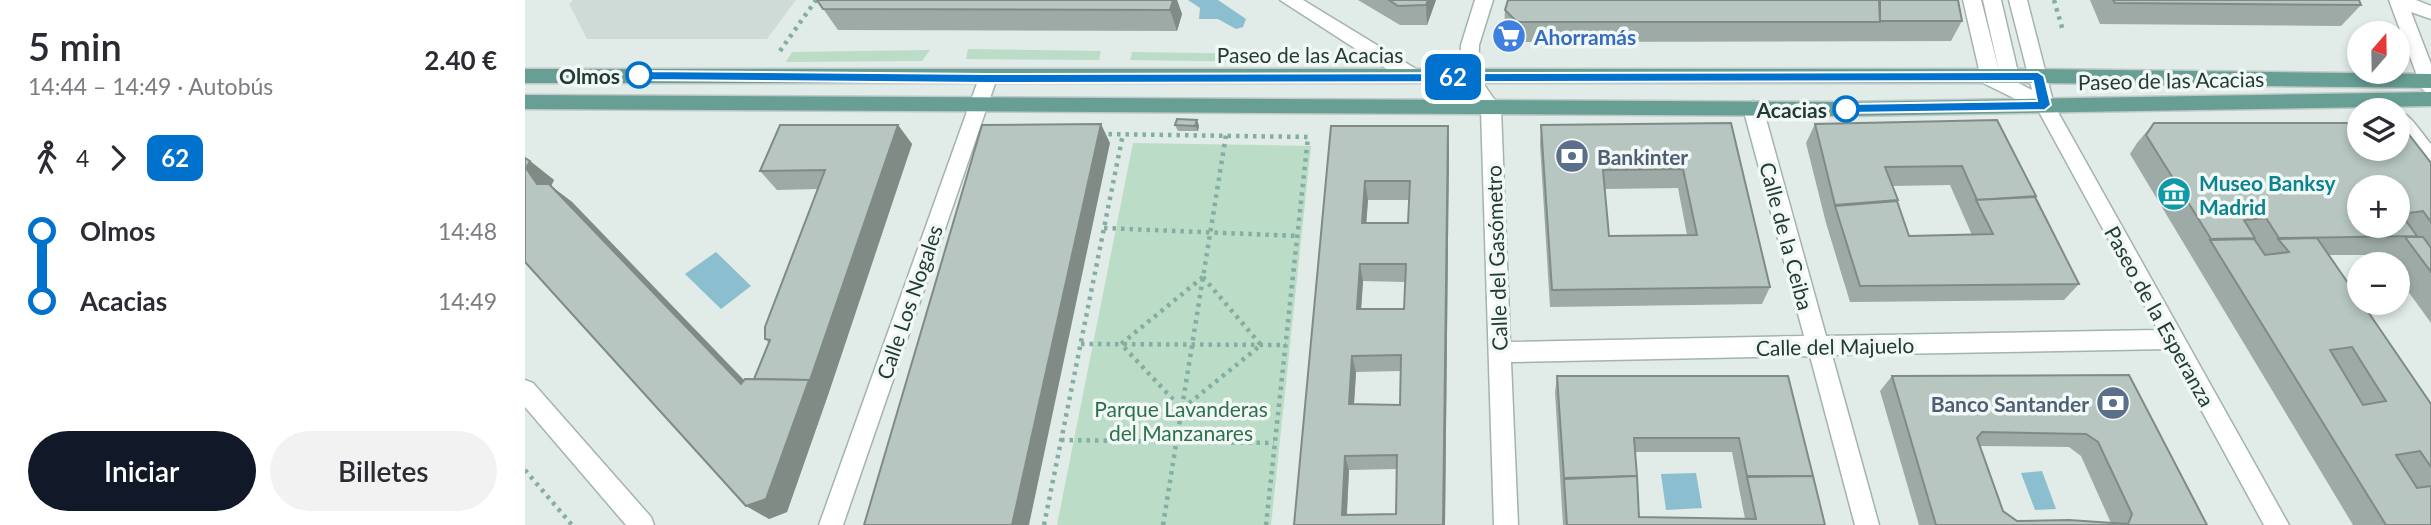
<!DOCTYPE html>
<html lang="es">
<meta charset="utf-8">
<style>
body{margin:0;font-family:Lato,sans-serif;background:#f2f2f3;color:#2b2b33;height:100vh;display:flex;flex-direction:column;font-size:26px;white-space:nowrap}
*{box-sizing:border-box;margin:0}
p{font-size:23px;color:#7c7c81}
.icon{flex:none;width:38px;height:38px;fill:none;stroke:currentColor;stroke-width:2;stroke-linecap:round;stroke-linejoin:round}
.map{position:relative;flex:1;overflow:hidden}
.drawer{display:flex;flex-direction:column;background:#fff;width:525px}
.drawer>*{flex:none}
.badge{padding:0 14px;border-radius:10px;font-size:24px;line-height:46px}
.needle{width:46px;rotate:20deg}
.tools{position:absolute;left:1822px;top:21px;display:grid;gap:14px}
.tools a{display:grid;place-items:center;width:63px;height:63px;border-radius:50%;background:#fff;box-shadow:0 4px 10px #0003;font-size:35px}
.map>.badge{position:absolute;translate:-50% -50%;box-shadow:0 0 0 4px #fff}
.legs{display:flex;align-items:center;gap:10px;height:77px;padding:0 28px;font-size:23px}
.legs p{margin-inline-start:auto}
.summary{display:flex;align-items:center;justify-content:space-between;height:119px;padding:0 28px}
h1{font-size:38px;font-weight:600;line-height:52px}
.button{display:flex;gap:14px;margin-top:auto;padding:14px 28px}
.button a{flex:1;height:80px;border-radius:42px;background:#111827;color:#fff;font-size:28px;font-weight:600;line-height:80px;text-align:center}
.button a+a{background:#f2f2f3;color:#2b2b33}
ul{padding:0 28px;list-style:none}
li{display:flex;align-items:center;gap:24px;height:70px;font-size:26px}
li i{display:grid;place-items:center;width:10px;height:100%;margin:0 9px;background:currentColor}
li i::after{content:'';width:18px;height:18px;margin:-9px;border:5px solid;border-radius:50%;background:#fff}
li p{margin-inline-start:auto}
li:first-child i{background:linear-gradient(#0000 50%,currentColor 0)}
li:last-child i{background:linear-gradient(currentColor 50%,#0000 0)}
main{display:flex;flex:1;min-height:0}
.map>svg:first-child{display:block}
.built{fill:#cfdbd6}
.green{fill:#bbdcc6}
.water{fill:#8bbfcf}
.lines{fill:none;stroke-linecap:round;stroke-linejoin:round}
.minor-casing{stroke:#a4b3ae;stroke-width:3}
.major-casing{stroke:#c1c8c7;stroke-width:3}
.path{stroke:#83aea3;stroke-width:4.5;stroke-dasharray:3.5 5;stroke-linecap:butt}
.minor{fill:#fff;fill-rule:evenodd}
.major{fill:#679f95;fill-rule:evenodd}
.wall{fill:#9daaa5;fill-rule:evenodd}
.shaded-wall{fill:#808b86}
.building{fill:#b7c6c0;stroke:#808b86;stroke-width:2;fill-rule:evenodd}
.line-1{fill:#0072ce;stroke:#fff;stroke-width:2}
.stop-1-dot{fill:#fff;stroke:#0072ce;stroke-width:3.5}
.labels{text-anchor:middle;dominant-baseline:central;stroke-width:7;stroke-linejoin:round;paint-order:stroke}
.shop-label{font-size:21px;font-weight:bold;fill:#366cbe;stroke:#f1f8f5;text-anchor:start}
.street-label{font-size:21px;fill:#223b36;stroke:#f1f8f5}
.stop-label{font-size:21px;font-weight:bold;fill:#223b36;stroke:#f1f8f5;text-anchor:end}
.service-label{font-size:21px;font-weight:bold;fill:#4e5e75;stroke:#f1f8f5;text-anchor:start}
.culture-label{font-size:21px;font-weight:bold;fill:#0d838f;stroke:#f1f8f5;text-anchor:start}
.park-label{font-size:21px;fill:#2e714c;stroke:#f1f8f5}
</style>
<main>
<section class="drawer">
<div class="summary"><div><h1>5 min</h1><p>14:44 – 14:49 · Autobús</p></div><b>2.40 €</b></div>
<div class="legs"><svg class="icon" aria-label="walk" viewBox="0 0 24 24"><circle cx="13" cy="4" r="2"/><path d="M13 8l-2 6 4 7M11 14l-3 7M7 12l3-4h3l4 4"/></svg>4<svg class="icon" aria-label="forward" viewBox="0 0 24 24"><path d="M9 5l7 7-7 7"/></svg><b class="badge" style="background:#0072ce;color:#fff">62</b></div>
<ul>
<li><i style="color:#0072ce"></i><b>Olmos</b><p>14:48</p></li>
<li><i style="color:#0072ce"></i><b>Acacias</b><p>14:49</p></li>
</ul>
<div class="button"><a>Iniciar</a><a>Billetes</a></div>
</section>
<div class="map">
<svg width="1906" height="525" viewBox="0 0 1906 525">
<rect width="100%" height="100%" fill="#e1ebe7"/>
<polygon class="built" points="48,0 271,0 242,39 62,39 44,4"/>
<g class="green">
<polygon points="443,49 576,51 574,60 441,59"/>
<polygon points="405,50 397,61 261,62 267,52"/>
<polygon points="607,52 742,54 741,62 605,60"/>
<polygon points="608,143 786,146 746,525 532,525"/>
</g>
<g class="water">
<polygon points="663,0 693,0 721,19 718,27 711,29 693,19 674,19 675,8"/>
<polygon points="191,252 226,286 196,309 160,274"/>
<polygon points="1517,471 1531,509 1510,510 1496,473"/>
<polygon points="1171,473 1177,508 1141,510 1136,474"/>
</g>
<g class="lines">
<g class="minor-casing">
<g id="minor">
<polygon points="755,0 778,0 896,72 898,77 896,82 882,82"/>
<polygon points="950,0 968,0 954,45 953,76 976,109 985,342 1279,336 1218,108 1228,101 1238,108 1301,336 1633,330 1513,110 1458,83 1456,78 1438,0 1456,0 1475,75 1458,0 1476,0 1494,77 1491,82 1507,90 1484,0 1502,0 1529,105 1764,525 1739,525 1643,349 1307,355 1354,525 1330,525 1285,356 986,362 993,525 969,525 956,110 935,77 936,45"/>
<polygon points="1864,0 1891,0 1906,6 1906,19 1886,12 1906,64 1906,96 1897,89"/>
<polygon points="463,71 472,78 318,525 294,525 454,78"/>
<path d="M1870,110C1885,112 1896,133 1906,144V166L1899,164L1872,131V110Z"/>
<polygon points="0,380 8,383 126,517 129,525 101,525 0,407"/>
</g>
</g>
<g class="major-casing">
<g id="major">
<polygon points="0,69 1513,69 1906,74 1906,88 1513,83 0,83"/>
<polygon points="1906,92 1906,106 1320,116 0,109 0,95 1320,102"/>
</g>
</g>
<g class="path">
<polyline points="1529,0 1538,31"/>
<polyline points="255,51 291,0"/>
<polyline points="575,134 783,137 741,525"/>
<polyline points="579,228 773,236"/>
<polygon points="678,277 736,345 657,409 596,344"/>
<polyline points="556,344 761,345"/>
<polyline points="536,440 749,443"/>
<polyline points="0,470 47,525"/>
<polyline points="519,525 598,134"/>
<polyline points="638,525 701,135"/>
</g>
<use href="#minor" class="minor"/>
<use href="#major" class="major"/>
</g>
<g class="wall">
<polygon points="292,0 652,0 657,14 652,31 313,30"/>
<polygon points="833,0 911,0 902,25 875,25"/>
<polygon points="1565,0 1834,0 1836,5 1816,26 1575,24"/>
<polygon points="980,10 1437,21 1426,41 991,42 979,30"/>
<polygon points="672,120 674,126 673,131 653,131 650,125"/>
<path d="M1472,120L1554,284L1539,300L1325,302L1301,223L1281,143L1290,124ZM1425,185L1447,235L1384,236L1367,186Z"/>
<path d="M1206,123L1245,287L1237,304L1025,307L1015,144L1016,125ZM1153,188L1162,235L1084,236L1079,189Z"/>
<polygon points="1629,123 1906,163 1906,323 1872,276 1872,264 1864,264 1857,255 1804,255 1906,404 1906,525 1828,525 1605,154 1612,143"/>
<polygon points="373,125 387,144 303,395 262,512 244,519 5,161 29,180 26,186 47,202 219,380 229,379 244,343 240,339 293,189 252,190 235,171"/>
<path d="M806,126H923L924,146L920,525H769ZM843,200H884L883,223H841ZM838,281L880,282L879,309H836ZM876,371L875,405L829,404L831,372ZM872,469L871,514L822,515L824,470Z"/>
<path d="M1604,375L1682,525H1394L1355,391L1367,376ZM1455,446L1544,447L1556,456L1586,523L1492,521L1478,511Z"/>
<path d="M1032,376H1263L1300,525H1038L1030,392ZM1110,452H1207L1220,519L1114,517Z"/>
</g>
<g class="shaded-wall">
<polygon points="648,0 652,0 657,14 652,31 645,10"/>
<polygon points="903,0 911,0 902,25 901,5"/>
<polygon points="672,120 674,126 673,131 670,126"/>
<polygon points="576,124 585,143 504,525 487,525"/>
<polygon points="373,125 387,144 303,395 262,512 244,519 221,506 284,380"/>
<polygon points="923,126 924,146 920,525 918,525"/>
<polygon points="5,161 29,180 26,186 47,202 237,399 216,384 12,184 1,168"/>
<polygon points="840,181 843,200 840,241 837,223"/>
<polygon points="835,264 838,281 835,325 832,309"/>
<polygon points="827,356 831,372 828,419 824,404"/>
<polygon points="820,456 824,470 821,525 817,515"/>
</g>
<g class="building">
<polygon points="292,0 648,0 645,10 298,9"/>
<polygon points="864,0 903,0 901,5 873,6"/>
<polygon points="983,0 1354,0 1355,22 992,22 980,10"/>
<polygon points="1355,0 1433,0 1437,21 1355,21"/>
<polygon points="1588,0 1834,0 1836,5 1590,3"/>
<polygon points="652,119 672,120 670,126 650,125"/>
<polygon points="1472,120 1511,196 1452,200 1437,166 1360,167 1373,200 1310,205 1290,124"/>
<path d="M1206,123L1245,287L1027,290L1016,125ZM1158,169L1172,235L1084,236L1078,170Z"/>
<path d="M1629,123H1834V149H1872V128L1882,132L1906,163V222L1898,211L1876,214L1892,236L1754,238L1741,218L1719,220L1730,238L1686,239L1621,135ZM1834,187H1872V226H1834Z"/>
<polygon points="576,124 487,525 339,525 457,125"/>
<polygon points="255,125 373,125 285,380 229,379 245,340 240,339 240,327 300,170 235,171"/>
<path d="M806,126H923L918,525H769ZM840,181H885L883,223H837ZM835,264H881L879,309H832ZM876,355L875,405L824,404L827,356ZM872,455L871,514L817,515L820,456Z"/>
<polygon points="0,158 5,161 1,168 12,184 24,184 216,384 220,379 284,380 241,499 221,506 0,262"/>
<polygon points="1510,197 1554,284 1335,286 1310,206 1372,201 1384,236 1468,234 1451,200"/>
<polygon points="1880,237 1898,237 1906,248 1906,272"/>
<path d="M1792,238L1834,299V303H1837L1906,404V467L1895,451L1871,455L1892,488L1906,486V525H1861L1685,240L1729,239L1740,255L1764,252L1753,239ZM1827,347L1861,401L1838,405L1805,350Z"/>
<path d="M1604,375L1682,525H1411L1367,376ZM1457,432L1561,434L1573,442L1607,514L1603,524L1544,520L1492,521L1478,511L1452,438Z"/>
<polygon points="1032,376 1263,376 1288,476 1222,476 1214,438 1109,438 1112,476 1039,478"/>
<polygon points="1112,476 1114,517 1231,519 1222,477 1288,476 1300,525 1042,525 1039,479"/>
</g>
<polygon class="line-1" points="114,71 463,74 1513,72 1519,76 1526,105 1520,110 1321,113 1315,109 1321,104 1512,101 1508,81 463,83 114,80 108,75"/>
<defs>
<g id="supermarket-disc" transform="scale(1.75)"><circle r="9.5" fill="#3f7fe0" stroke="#f1f8f5"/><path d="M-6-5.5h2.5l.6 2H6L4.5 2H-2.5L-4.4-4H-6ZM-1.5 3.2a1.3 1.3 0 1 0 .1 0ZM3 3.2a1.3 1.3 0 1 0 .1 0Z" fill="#fff"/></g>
<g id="bank-disc" transform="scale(1.75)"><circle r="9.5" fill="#5c6f8a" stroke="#f1f8f5"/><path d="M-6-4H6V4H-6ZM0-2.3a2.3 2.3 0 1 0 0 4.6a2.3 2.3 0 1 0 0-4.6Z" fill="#fff"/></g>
<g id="museum-disc" transform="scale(1.75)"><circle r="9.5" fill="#0f9aa8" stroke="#f1f8f5"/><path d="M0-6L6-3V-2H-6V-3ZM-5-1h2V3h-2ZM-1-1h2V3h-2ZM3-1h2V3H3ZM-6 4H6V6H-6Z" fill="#fff"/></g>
</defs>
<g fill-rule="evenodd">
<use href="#supermarket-disc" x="984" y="36"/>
<use href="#bank-disc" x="1047" y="156"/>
<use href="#museum-disc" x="1649" y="194"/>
<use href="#bank-disc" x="1588" y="403"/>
</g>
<g class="stop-1-dot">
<circle cx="114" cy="75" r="12"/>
<circle cx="1321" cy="109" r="12"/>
</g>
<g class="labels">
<g class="shop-label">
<text x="1009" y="36">Ahorramás</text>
</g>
<g class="street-label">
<text x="785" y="54">Paseo de las Acacias</text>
<text transform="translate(1646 80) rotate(-1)">Paseo de las Acacias</text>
<text transform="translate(1262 236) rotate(75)">Calle de la Ceiba</text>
<text transform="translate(971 258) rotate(-92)">Calle del Gasómetro</text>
<text transform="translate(384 302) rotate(-71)">Calle Los Nogales</text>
<text transform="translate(1635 316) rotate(61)">Paseo de la Esperanza</text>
<text transform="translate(1310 346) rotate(-1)">Calle del Majuelo</text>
</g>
<g class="stop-label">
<text x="95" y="75">Olmos</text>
<text x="1302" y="109">Acacias</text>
</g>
<g class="service-label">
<text x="1072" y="156">Bankinter</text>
<text x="1564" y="403" text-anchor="end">Banco Santander</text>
</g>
<g class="culture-label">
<text x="1674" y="182">Museo Banksy<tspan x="1674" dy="24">Madrid</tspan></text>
</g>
<g class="park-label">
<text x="656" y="408">Parque Lavanderas<tspan x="656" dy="24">del Manzanares</tspan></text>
</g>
</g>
</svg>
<div class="tools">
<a><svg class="needle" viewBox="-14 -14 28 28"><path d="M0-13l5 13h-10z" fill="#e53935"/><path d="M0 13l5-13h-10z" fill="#7c7c81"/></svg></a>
<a><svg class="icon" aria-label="layers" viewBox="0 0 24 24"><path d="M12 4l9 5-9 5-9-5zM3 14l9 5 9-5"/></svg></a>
<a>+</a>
<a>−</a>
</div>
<b class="badge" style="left:928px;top:77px;background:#0072ce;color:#fff">62</b>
</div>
</main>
